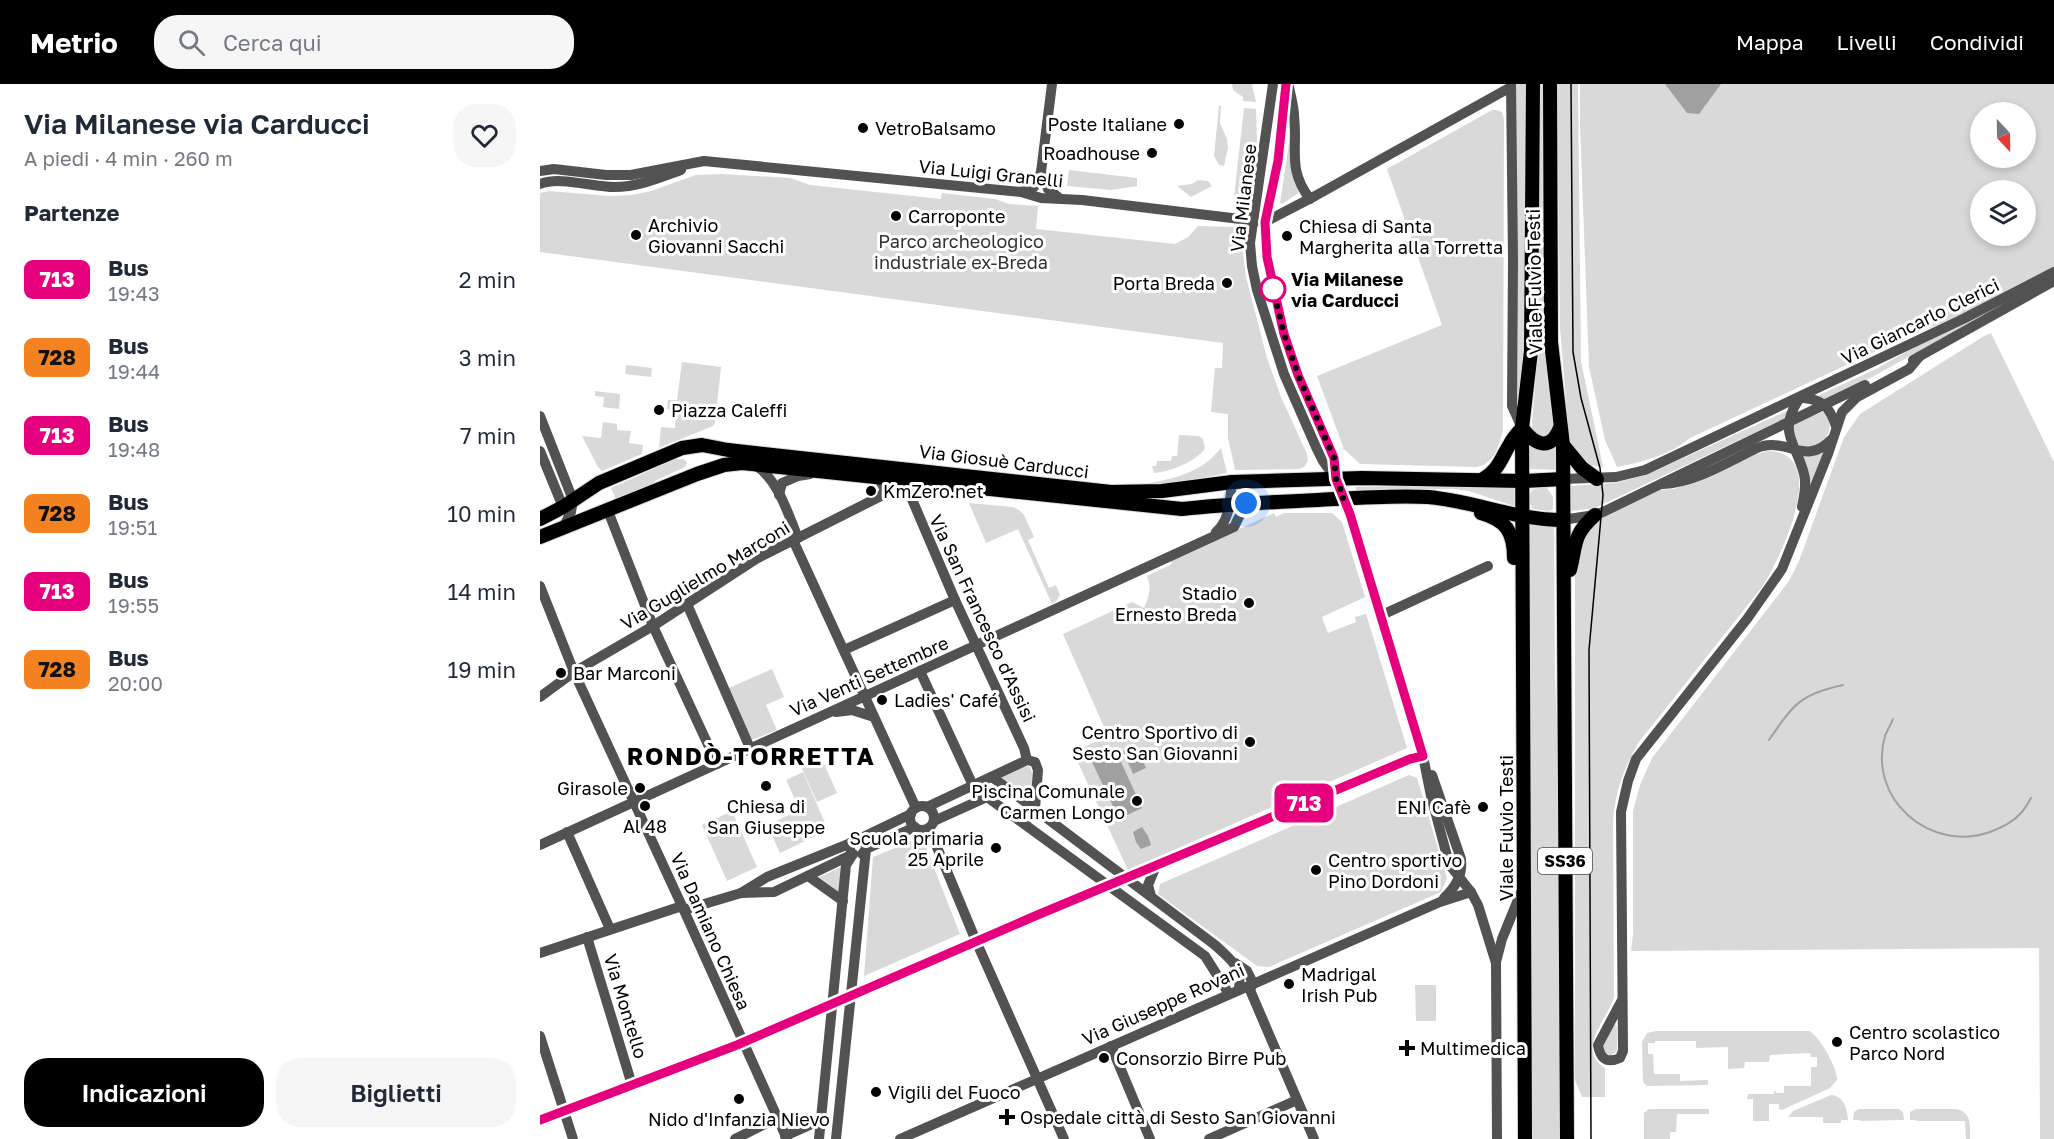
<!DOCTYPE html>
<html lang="it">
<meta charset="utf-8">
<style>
body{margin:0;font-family:"Golos Text",sans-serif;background:#f6f6f7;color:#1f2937;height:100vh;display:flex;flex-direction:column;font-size:22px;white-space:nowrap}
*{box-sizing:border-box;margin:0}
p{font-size:20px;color:#747a83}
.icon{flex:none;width:33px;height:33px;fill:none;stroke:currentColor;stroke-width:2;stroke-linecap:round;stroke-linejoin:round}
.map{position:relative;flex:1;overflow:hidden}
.drawer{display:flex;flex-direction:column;background:#fff;width:540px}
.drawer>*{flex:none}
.badge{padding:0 12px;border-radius:9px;font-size:21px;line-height:39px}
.needle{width:39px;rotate:158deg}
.fabs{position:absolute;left:1430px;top:18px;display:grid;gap:12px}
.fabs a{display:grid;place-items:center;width:66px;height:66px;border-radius:50%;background:#fff;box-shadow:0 3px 9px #0003;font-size:30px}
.you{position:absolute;width:30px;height:30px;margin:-15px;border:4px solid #fff;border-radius:50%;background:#1a73e8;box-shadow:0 0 0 9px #1a73e833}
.map>.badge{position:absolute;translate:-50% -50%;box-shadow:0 0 0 3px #fff}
h2{padding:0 24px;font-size:22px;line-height:54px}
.round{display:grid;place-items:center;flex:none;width:63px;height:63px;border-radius:24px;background:#f6f6f7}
.headline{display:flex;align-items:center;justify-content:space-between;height:102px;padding:0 24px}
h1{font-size:28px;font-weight:600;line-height:45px}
.cta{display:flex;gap:12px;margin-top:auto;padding:12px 24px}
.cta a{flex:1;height:69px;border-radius:24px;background:#000;color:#fff;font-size:24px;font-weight:600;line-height:69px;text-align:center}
.cta a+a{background:#f6f6f7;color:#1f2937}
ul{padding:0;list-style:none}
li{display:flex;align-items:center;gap:18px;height:78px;padding:0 24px}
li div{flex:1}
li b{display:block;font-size:22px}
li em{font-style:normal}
li .badge{min-width:66px;font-weight:700;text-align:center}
header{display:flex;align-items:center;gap:36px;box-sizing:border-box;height:84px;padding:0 30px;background:#000;color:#fff}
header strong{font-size:28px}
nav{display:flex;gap:33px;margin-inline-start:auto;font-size:21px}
.search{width:420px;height:54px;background:#f6f6f7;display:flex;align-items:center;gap:15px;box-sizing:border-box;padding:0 21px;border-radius:24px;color:#747a83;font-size:22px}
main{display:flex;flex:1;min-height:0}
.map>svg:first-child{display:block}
.green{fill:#d9d9d9;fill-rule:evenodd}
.water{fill:#a0a0a0}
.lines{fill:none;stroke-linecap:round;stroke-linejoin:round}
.stream{stroke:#a0a0a0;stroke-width:2}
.major-casing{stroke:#dbdbdb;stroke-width:16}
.minor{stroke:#525252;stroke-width:10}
.major{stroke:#000;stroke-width:14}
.tram{stroke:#000;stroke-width:1.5}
.line-casing{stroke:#fff;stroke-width:14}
.line{stroke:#e6007e;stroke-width:9}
.walk{stroke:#000;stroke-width:6;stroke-dasharray:0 10.8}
.poi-dot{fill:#000;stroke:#fff;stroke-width:2}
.stop-dot{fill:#fff;stroke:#e6007e;stroke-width:3}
.labels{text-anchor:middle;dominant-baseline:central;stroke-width:6;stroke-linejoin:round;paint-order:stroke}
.shield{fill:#fff;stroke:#4c4c4c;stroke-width:1.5}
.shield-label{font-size:16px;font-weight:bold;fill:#000}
.poi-label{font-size:18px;fill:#000;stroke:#fff;text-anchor:start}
.street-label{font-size:18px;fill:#000;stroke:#fff}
.park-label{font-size:18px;fill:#303030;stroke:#fff}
.stop-label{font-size:18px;font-weight:bold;fill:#000;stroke:#fff;text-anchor:start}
.district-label{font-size:24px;font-weight:bold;letter-spacing:1.5px;fill:#000;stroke:#fff}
</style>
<header>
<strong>Metrio</strong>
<div class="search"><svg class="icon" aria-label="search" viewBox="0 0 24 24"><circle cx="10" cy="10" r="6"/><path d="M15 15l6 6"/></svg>Cerca qui</div>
<nav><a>Mappa</a><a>Livelli</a><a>Condividi</a></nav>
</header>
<main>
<section class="drawer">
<div class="headline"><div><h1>Via Milanese via Carducci</h1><p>A piedi · 4 min · 260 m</p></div><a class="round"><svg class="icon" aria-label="heart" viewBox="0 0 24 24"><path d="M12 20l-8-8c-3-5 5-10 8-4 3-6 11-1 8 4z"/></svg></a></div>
<h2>Partenze</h2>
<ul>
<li><span class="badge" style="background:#e6007e;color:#fff">713</span><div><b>Bus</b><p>19:43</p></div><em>2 min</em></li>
<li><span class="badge" style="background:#f58220;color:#111">728</span><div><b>Bus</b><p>19:44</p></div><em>3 min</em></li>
<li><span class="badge" style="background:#e6007e;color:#fff">713</span><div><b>Bus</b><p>19:48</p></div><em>7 min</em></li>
<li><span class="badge" style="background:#f58220;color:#111">728</span><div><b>Bus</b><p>19:51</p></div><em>10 min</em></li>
<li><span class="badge" style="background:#e6007e;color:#fff">713</span><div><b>Bus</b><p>19:55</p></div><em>14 min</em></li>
<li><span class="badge" style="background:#f58220;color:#111">728</span><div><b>Bus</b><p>20:00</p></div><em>19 min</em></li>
</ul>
<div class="cta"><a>Indicazioni</a><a>Biglietti</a></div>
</section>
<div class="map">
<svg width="1514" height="1055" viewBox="0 0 1514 1055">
<rect width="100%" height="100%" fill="#fff"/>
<g class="green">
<polygon points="692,0 714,0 712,1 716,18 703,17 703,13 693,6"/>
<polygon points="975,0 985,0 986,258 979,326 976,326"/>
<polygon points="998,0 1004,0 1007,268 1014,342 1013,347 1003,355 992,348 992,339 999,255"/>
<path d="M1017,0H1038L1041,277L1063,383C1044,381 1031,374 1029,354L1020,243Z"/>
<path d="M1040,0H1514V185L1443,221L1332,269L1150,354C1130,371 1102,378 1077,383L1065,356L1049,283L1040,40ZM1440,28H1485V74H1440ZM1440,106H1485V152H1440Z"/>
<polygon points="679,21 681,22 680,39 687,55 688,64 684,82 679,81 674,72"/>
<polygon points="704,24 716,25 717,56 708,115 694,113"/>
<path d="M952,26H956L962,28L964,35L963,346C959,362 955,379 937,383L820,380L804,365L777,292L902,241L847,85Z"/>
<polygon points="751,46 760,108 742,120 740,119"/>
<polygon points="529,86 597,94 597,102 571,106 527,102"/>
<polygon points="182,90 250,94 270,101 401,115 402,109 455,115 469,120 498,122 496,145 635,160 648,153 658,142 696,143 702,161 706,193 727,274 741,313 767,370 768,377 764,383 759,385 695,386 688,354 688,330 671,328 675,284 682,284 683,259 0,168 0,109 9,107 69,112 92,111 111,107 156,91"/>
<polygon points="658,96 668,97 672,102 651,113 637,102 652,100"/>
<polygon points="1514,193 1332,293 1284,317 1275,313 1336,285 1385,257"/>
<polygon points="1451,249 1514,378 1514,1055 1500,1055 1499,864 1091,867 1093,851 1093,727 1100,701 1112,674 1249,497 1259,477 1304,353 1320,330 1444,252"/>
<polygon points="142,278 181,283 175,339 173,342 119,364 121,343 135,344 136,326 127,325 128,316 137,316"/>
<polygon points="86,281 112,284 111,293 85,290"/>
<polygon points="55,307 80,310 79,325 63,323 64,313 55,312"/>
<polygon points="1249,326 1246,334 1055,424 1031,427 1030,402 1075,399 1106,391"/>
<path d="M1287,326C1292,345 1291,350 1277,363L1264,364L1257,359L1252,341Z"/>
<polygon points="63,338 77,340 77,346 91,347 89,359 103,361 102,370 62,387 58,383 42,352 61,354"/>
<path d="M639,351L659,352L663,355L665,365C653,379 632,387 614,389L612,382H616L617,377H631L632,372H637Z"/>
<path d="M990,360C1000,368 1008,368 1017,360L1018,386L990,385Z"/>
<path d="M681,364L687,389L635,399L604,400C633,395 662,389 681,364Z"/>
<polygon points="1286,366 1267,418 1260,370"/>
<path d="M1227,367C1293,367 1240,475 1222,503L1099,658C1084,684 1074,710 1073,740L1074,913C1068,935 1035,965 1065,984V1013H1042L1035,996V467L1046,443L1075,426L1120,406L1134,405L1157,397L1214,371Z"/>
<polygon points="135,375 144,375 147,379 145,383 117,396 101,408 77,418 71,404"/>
<polygon points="897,401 974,403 974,422 929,407 913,405 816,406 815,403"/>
<path d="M1002,403L1007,404L1013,413V425L1009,427L993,425C989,419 988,413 992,406Z"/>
<polygon points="429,419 473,423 479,426 484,431 494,453 488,456 509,504 516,501 520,511 517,516 512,520 478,445 446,459"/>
<path d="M734,429L736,433L744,429H792L802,438L825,513L782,533L788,549L816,538L815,533L826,530L867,664L588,786L533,668L568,652L523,550L592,518L604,524C609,512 612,504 607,492L632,480L631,476Z"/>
<polygon points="989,440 1014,441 1015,595 1019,693 1020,1055 992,1055"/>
<polygon points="232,585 244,613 226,621 237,646 212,656 189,604"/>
<polygon points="280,671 297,709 277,718 260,680"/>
<polygon points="486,682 490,683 492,689 491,716 460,694"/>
<polygon points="263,688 288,746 240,769 227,741 260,726 246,696"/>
<polygon points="869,691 877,694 907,794 901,808 729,883 717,882 618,810 620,800"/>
<polygon points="192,727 217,783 187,797 162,741"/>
<polygon points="382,753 420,850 324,892 333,773"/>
<polygon points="303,782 299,808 279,793"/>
<polygon points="875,901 896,901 896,937 876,937"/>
<polygon points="1075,940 1077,943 1077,967 1070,972 1063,966 1063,960"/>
<path d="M1116,947H1269C1279,951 1298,985 1297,996L1290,1004L1242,1026L1239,1025V1020H1229V1037H1213V1015H1207L1208,1010H1234V1006L1237,1009H1244V1002H1271V983H1277V973H1271L1270,969L1230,971L1229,978H1205L1204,984L1188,985V963L1156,964V957H1115V959H1108V970H1113L1114,990H1140V997L1168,996V1001L1107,1002L1103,998L1102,958L1107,949Z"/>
<path d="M1291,1011C1304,1012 1307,1024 1308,1036H1301V1039H1283V1033H1248L1253,1027Z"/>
<polygon points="1109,1025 1169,1025 1169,1030 1137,1030 1136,1048 1130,1048 1130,1055 1104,1055 1104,1029"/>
<polygon points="1319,1025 1359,1025 1363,1028 1364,1036 1320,1037 1319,1036 1313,1036 1314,1028"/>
<path d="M1376,1025H1416C1432,1028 1430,1042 1430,1055H1426L1425,1037H1377L1376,1036H1370V1028Z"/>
</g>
<g class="water">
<polygon points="1125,0 1181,0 1159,30 1147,29"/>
<polygon points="596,661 606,684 593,690 583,667"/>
<polygon points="576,667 602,724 579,735 552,678"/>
<polygon points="602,743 608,752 611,761 601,765 596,758 593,748"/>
</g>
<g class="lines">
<g class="stream">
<path d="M1353,635C1351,641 1347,646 1345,652C1327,715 1390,769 1450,748C1461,744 1473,738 1481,729C1485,725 1488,719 1491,714"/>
<path d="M1229,656C1253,621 1260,610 1303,601"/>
</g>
<g class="major-casing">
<g id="major">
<polyline points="1010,0 1011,258 1023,361 1027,1055"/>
<path d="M982,344C995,361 1010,368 1020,344"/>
<polyline points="1023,361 1042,384 1057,395"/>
<path d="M943,395C959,386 961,374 970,360C973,354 978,349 982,344"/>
<path d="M941,429C966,436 974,448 974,474"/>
<polyline points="0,435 23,423 59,399 142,364 162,361 188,366 571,408 622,407 692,398 822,394 983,397 1023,395"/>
<path d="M0,453L157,390L184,381L202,379L642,425C688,420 733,418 778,416C814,414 852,411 888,413C934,417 976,436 1022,436"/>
<path d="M1030,486C1037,459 1032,452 1055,431"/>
<polyline points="985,1055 982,344 991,267 993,0"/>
</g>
</g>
<g class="minor">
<polyline points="733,0 710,159 712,182 717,206 744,290 776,363 783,377 796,395 810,430 883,672 891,712 907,772 912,784 931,808 938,821 956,879 957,1055"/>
<polyline points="746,0 738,77 725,138 727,173 744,250 758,291 794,374 796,394"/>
<polyline points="971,0 973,176 972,322 982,344"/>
<path d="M749,3C751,13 754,23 754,32C758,66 747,85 770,115"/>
<polyline points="0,87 14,85 66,91 91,91 164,77 481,108 501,114 542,116 725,138"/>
<polyline points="501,88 508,105 518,113"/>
<path d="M0,100C19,92 53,103 74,103C98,103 119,94 141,86"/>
<polyline points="481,108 494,103 501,88 512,0"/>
<polyline points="725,138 775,112 971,3"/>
<polyline points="1373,276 1514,197"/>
<path d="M1263,314C1283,315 1290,324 1296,342"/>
<path d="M1259,315C1237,349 1256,358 1264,390C1267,401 1264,412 1262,423"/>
<polyline points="0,332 33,416 31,428 23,444"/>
<polyline points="0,367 23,423 27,426"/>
<path d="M215,381C238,395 248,430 258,454"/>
<polyline points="1023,395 1076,393 1105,386 1425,234 1514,188"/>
<path d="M1123,400C1150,399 1177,384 1201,372C1208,369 1215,364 1223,362C1251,356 1266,382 1292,355"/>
<polyline points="368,406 415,516 484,664 487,676"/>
<polyline points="239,411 242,399 258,392 270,390"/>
<polyline points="68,427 113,542 177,680"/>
<polyline points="1022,436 1055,431 1063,428 1325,301"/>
<path d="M676,448C690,436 690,415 692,398"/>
<polyline points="253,456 376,724"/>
<polyline points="0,502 34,588 142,822 247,1055"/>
<polyline points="147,520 210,664"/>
<polyline points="842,531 948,482"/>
<polyline points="304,566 415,516"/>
<polyline points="380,587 436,708"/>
<polyline points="0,613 34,588 113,542 216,475 341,412 345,406 338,393"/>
<polyline points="296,628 312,626 334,633"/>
<path d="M892,691L921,775C923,791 916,803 904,814"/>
<path d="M452,693L675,861C691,876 702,882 699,905"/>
<circle cx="382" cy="734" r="12"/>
<polyline points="387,723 487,676 495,678 498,686 495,725 484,739"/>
<polyline points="394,737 447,713 665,872 689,910"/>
<polyline points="389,744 436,857 524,1055"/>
<polyline points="27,748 70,845"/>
<polyline points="319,755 371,730"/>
<polyline points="0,761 694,443 702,427 714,421"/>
<path d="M310,765C309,756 318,752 325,758L326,765"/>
<polyline points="322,770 326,765 375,743"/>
<polyline points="268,792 303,817"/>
<polyline points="201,809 227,793 311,759"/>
<polyline points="611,812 608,801 616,782"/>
<polyline points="144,826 201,809 234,808 313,770"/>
<polyline points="47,853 92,1001"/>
<polyline points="0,869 142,822"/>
<polyline points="956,878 962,855 982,806"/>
<polyline points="695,879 707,887 713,899"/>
<polyline points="713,899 710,906 774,1055"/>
<path d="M1082,916L1058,961C1060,974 1066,980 1080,974L1083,967L1081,728L1088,697L1096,675L1207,535L1242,485L1288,370L1302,328L1317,313L1369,285L1379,273"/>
<polyline points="0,952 33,1055"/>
<polyline points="571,962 610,1055"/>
<polyline points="0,1036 197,961 495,832 870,675 883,672"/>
<polyline points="245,1052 281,1036"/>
<polyline points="195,1055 237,1034"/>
<polyline points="279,1055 306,781 313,770"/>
<polyline points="296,1055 326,765"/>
<polyline points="360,1055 900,818 931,808"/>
<polyline points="669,1055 757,1016"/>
</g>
<use href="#major" class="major"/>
<polyline class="tram" points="1031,0 1033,268 1041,314 1060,384 1063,411 1049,566 1051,1055"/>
</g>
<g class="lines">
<g class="line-casing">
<polyline id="line" points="0,1036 197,961 495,832 870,675 883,672 810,430 796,395 794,374 758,291 744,250 727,173 725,138 738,77 746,0"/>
</g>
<use href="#line" class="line"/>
<polyline class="walk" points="706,419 804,414 796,395 794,374 758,291 744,250 733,205"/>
</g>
<g class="poi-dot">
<circle cx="639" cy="40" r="6"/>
<circle cx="323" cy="44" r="6"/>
<circle cx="612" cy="69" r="6"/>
<circle cx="356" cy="132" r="6"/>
<circle cx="96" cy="151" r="6"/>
<circle cx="747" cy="152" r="6"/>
<circle cx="687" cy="199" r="6"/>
<circle cx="119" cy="326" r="6"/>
<circle cx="331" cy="407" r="6"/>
<circle cx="709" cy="519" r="6"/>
<circle cx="21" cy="589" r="6"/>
<circle cx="342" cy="616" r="6"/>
<circle cx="710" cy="658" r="6"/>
<circle cx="226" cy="702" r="6"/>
<circle cx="100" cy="704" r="6"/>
<circle cx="597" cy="717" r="6"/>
<circle cx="105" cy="722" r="6"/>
<circle cx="943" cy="723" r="6"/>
<circle cx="456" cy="764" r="6"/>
<circle cx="776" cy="786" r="6"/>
<circle cx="749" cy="900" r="6"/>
<circle cx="1297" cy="958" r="6"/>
<path d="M864 955h6v6h6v6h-6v6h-6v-6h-6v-6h6z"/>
<circle cx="564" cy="974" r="6"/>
<circle cx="336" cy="1008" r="6"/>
<circle cx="199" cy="1015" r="6"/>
<path d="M464 1024h6v6h6v6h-6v6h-6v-6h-6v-6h6z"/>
</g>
<circle class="stop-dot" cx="733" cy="205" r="12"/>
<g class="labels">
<rect class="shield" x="998" y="764" width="54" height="26" rx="4.5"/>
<g class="shield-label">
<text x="1025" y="777">SS36</text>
</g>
<g class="poi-label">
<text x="627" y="40" text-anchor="end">Poste Italiane</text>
<text x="335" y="44">VetroBalsamo</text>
<text x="600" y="69" text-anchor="end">Roadhouse</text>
<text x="368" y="132">Carroponte</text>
<text x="108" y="141">Archivio<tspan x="108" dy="21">Giovanni Sacchi</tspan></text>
<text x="759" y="142">Chiesa di Santa<tspan x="759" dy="21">Margherita alla Torretta</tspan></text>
<text x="675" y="199" text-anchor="end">Porta Breda</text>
<text x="131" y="326">Piazza Caleffi</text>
<text x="343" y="407">KmZero.net</text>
<text x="697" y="509" text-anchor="end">Stadio<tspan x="697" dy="21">Ernesto Breda</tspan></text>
<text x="33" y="589">Bar Marconi</text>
<text x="354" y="616">Ladies' Café</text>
<text x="698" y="648" text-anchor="end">Centro Sportivo di<tspan x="698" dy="21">Sesto San Giovanni</tspan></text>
<text x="88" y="704" text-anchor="end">Girasole</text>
<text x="585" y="707" text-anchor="end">Piscina Comunale<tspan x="585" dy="21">Carmen Longo</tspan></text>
<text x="226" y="722" text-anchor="middle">Chiesa di<tspan x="226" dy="21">San Giuseppe</tspan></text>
<text x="931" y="723" text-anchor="end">ENI Cafè</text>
<text x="105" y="742" text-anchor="middle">Al 48</text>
<text x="444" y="754" text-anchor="end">Scuola primaria<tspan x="444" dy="21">25 Aprile</tspan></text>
<text x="788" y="776">Centro sportivo<tspan x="788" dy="21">Pino Dordoni</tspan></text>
<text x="761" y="890">Madrigal<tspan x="761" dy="21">Irish Pub</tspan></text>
<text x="1309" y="948">Centro scolastico<tspan x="1309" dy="21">Parco Nord</tspan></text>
<text x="880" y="964">Multimedica</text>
<text x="576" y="974">Consorzio Birre Pub</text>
<text x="348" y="1008">Vigili del Fuoco</text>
<text x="480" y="1033">Ospedale città di Sesto San Giovanni</text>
<text x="199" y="1035" text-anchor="middle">Nido d'Infanzia Nievo</text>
</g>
<g class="street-label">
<text transform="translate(451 89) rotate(6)">Via Luigi Granelli</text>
<text transform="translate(703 114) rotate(-83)">Via Milanese</text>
<text transform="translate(994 198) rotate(-91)">Viale Fulvio Testi</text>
<text transform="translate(1380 237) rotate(-26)">Via Giancarlo Clerici</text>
<text transform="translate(464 377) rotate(7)">Via Giosuè Carducci</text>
<text transform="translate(165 491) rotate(-31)">Via Guglielmo Marconi</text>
<text transform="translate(443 534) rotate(65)">Via San Francesco d'Assisi</text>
<text transform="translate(329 592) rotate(-24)">Via Venti Settembre</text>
<text transform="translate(966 744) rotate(-90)">Viale Fulvio Testi</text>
<text transform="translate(171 847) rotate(66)">Via Damiano Chiesa</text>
<text transform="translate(623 920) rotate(-24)">Via Giuseppe Rovani</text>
<text transform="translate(86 922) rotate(73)">Via Montello</text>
</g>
<g class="park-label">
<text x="421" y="157">Parco archeologico<tspan x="421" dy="21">industriale ex-Breda</tspan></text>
</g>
<g class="stop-label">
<text x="751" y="195">Via Milanese<tspan x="751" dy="21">via Carducci</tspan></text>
</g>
<g class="district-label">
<text x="211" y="671">RONDÒ-TORRETTA</text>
</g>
</g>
</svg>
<div class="fabs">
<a><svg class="needle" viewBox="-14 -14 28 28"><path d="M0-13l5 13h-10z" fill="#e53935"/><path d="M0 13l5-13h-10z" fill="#747a83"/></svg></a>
<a><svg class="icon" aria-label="layers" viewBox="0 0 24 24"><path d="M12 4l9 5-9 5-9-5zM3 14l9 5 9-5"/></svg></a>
</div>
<div class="you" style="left:706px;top:419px"></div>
<b class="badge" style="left:764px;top:719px;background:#e6007e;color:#fff">713</b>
</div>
</main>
